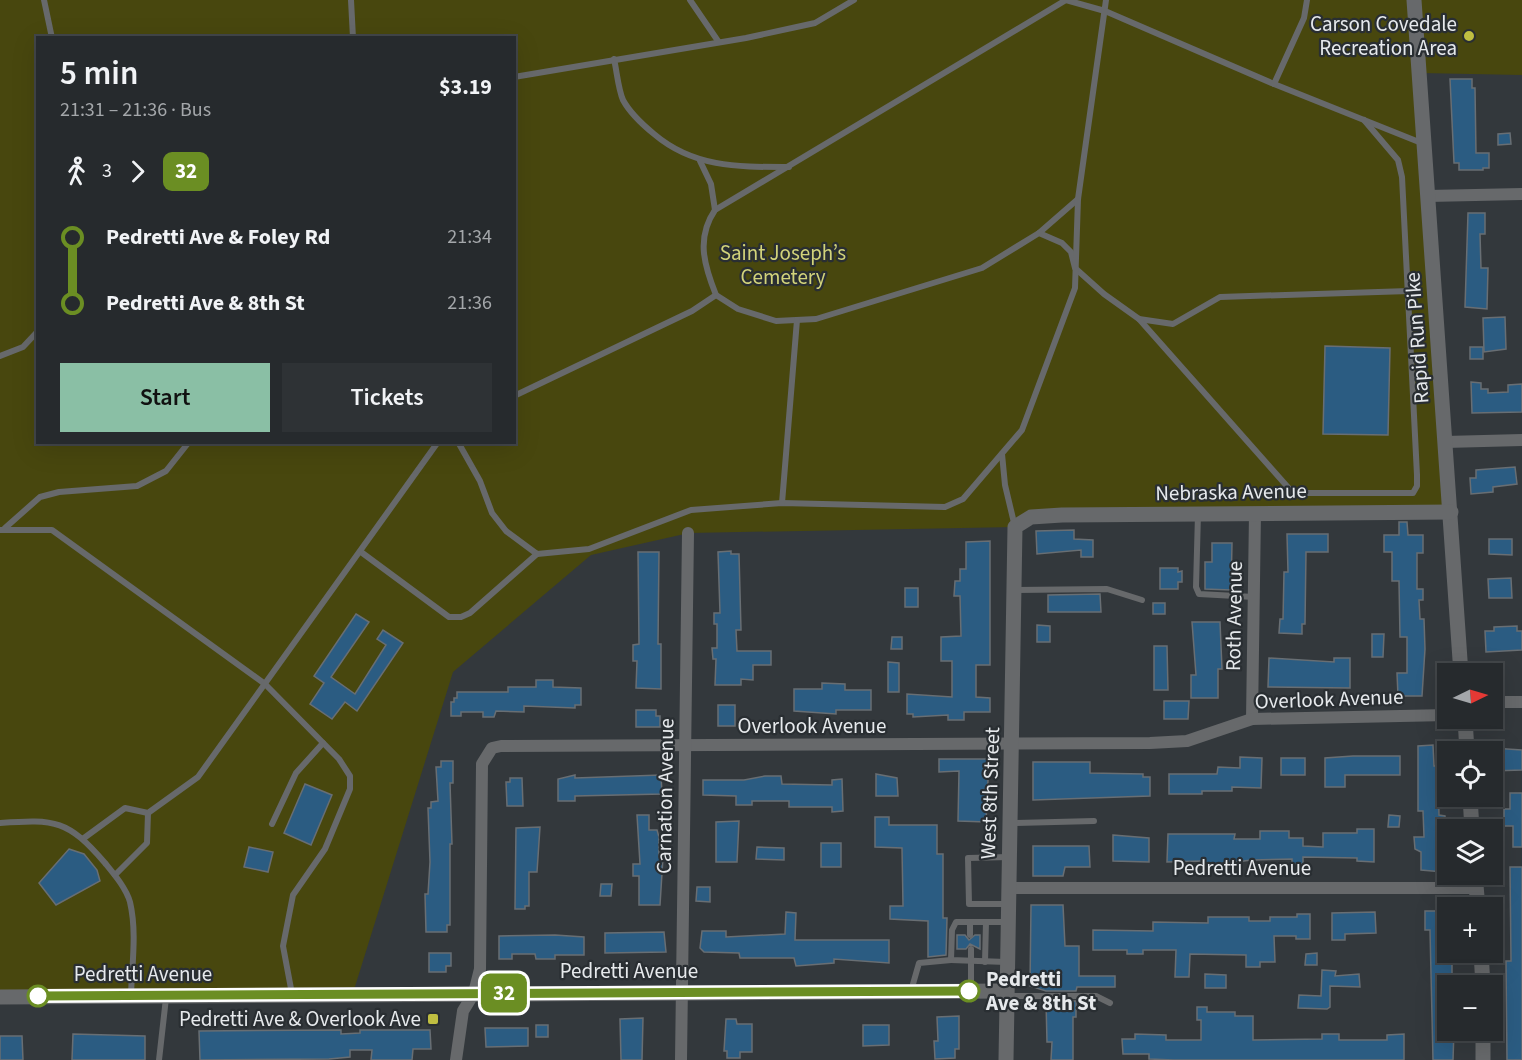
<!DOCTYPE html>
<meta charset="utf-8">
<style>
body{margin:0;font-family:"Source Sans 3",sans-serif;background:#2e3235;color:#f1f3f6;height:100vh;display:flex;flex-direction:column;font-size:22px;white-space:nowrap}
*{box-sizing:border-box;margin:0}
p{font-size:20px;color:#a4a7aa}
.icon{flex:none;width:33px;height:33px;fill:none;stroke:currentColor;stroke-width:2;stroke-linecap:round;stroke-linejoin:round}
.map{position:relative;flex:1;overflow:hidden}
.panel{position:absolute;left:36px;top:36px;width:480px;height:408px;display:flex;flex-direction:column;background:#262a2d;border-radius:0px;box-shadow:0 6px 24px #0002,0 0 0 2px #424649}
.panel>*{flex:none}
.badge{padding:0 12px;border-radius:9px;font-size:21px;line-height:39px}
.needle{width:39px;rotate:85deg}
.fabs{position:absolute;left:1437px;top:663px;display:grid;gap:12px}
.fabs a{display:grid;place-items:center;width:66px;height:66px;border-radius:0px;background:#262a2d;box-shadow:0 6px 24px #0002,0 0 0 2px #424649;font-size:30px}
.map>.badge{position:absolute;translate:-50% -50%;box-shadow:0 0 0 3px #fff}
.legs{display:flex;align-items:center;gap:9px;height:66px;padding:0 24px;font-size:20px}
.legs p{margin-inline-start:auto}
.head{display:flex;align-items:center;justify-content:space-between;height:102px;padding:0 24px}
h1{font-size:33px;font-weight:600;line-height:45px}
.action{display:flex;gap:12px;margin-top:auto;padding:12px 24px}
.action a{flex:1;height:69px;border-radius:0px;background:#8abfa5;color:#111;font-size:24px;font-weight:600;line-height:69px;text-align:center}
.action a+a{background:#2e3235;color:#f1f3f6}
ul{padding:0 24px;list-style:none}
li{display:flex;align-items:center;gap:21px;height:66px;font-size:22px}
li i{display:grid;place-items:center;width:9px;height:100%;margin:0 8px;background:currentColor}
li i::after{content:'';width:15px;height:15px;margin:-8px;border:4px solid;border-radius:50%;background:#262a2d}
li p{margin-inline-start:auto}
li:first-child i{background:linear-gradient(#0000 50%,currentColor 0)}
li:last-child i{background:linear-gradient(currentColor 50%,#0000 0)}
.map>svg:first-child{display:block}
.green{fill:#48470e;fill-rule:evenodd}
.building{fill:#2b5c82;stroke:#686e73;stroke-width:1.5}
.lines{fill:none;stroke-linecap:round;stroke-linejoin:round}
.service{stroke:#67696b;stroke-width:6}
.minor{stroke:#67696b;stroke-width:12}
.tertiary{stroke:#67696b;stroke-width:15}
.line-1-casing{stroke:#fff;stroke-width:14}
.line-1{stroke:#6b8e23;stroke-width:9}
.poi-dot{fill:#bfbe41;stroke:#292e32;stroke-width:2}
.stop-1-dot{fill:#fff;stroke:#6b8e23;stroke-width:3}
.labels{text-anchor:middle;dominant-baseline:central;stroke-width:4.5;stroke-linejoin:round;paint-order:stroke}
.poi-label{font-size:21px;fill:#e6e9ec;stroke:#292e32;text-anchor:end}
.park-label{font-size:21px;fill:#d2d37a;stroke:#292e32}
.street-label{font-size:21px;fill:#e6e9ec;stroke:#292e32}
.stop-label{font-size:21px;font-weight:bold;fill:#e6e9ec;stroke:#292e32;text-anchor:start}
</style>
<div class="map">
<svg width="1522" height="1060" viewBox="0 0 1522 1060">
<rect width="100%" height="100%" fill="#33383c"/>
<path class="green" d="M0,0H1522V75L1420,73L1451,512L1062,515L1015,527L689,533L591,555L453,672L353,993L0,997ZM38,38H514V442H38Z"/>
<g class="building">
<polygon points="1450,79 1472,79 1472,88 1475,88 1476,153 1489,153 1489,168 1483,168 1483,170 1459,170 1459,163 1454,163"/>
<polygon points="1510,133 1511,144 1498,145 1498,134"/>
<polygon points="1468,213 1485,213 1485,234 1480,234 1481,268 1488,268 1487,309 1465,307"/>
<polygon points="1505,317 1506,349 1484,352 1483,318"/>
<polygon points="1325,346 1390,348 1388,435 1323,434"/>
<rect x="1470" y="347" width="13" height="12"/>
<polygon points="1471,382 1481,383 1481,389 1488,389 1488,393 1508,392 1508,385 1522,384 1522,412 1472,413"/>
<polygon points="1515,467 1517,484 1493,487 1493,492 1471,494 1470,478 1476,478 1476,470"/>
<polygon points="1399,522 1407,522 1408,535 1423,535 1423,553 1417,553 1417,589 1423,589 1423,600 1419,600 1420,619 1424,619 1425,649 1422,696 1398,696 1397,673 1407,673 1407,637 1400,637 1399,581 1392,581 1392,552 1384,552 1384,535 1399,535"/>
<polygon points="1074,530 1074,539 1093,540 1093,557 1081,557 1081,550 1037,554 1036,531"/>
<polygon points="1287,534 1328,534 1328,552 1306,552 1305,624 1302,624 1302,634 1279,633 1280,619 1283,619 1284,572 1288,572"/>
<polygon points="1489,539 1512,539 1512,555 1489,554"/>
<polygon points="990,541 990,665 976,665 976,697 990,698 990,712 964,712 964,720 948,720 948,715 913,717 913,714 907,714 907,694 952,697 952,661 941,661 941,637 961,636 960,596 954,596 955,581 960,581 960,569 966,569 966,542"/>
<polygon points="1212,543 1232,543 1231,590 1205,589 1205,562 1212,562"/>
<polygon points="731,551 731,554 739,554 741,630 736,630 737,651 771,651 771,665 753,665 753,680 741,679 741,685 715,685 716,659 713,659 712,648 717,648 717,624 714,624 714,613 720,613 718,552"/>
<polygon points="638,552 659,552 658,644 661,644 661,689 636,688 637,661 633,661 633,645 639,644"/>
<polygon points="1160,568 1178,568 1178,572 1182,571 1182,582 1178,582 1178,589 1160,589"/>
<polygon points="1511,578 1512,598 1489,598 1488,579"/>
<rect x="905" y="588" width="13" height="19"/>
<polygon points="1100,594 1101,612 1048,612 1048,595"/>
<rect x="1153" y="603" width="12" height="11"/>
<polygon points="356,614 369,622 331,677 355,694 386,645 377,639 383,630 403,643 357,711 345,702 332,719 310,704 324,683 314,676"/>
<polygon points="1192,622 1220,622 1222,669 1218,669 1218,698 1191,698 1191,675 1196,675"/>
<polygon points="1037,625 1050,626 1050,642 1037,642"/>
<polygon points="1517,626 1517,631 1522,631 1522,650 1486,652 1485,631 1494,631 1494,627"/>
<polygon points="1372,634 1384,634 1383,657 1372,657"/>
<polygon points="892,637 902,637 902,649 891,649"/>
<polygon points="1154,646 1167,646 1168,690 1154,690"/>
<polygon points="1269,658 1334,662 1334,658 1350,658 1350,688 1268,687"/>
<polygon points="888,662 899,663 899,692 888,692"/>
<polygon points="536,680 553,680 553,687 581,688 581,705 575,705 575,708 524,706 524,712 496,711 494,717 483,717 483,712 461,712 461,716 451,716 451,702 454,702 454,698 457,698 457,692 508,692 508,687 536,687"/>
<polygon points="822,683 845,684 845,690 871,690 871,710 836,710 836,714 794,711 794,689 822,689"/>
<polygon points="1164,701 1189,701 1188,719 1164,719"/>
<rect x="718" y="705" width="17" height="21"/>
<polygon points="636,710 656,710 656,716 660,716 660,727 636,727"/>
<polygon points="1433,745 1434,766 1438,766 1439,815 1445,816 1447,848 1443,848 1443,872 1421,870 1421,852 1415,849 1414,837 1424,837 1423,811 1418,811 1418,746"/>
<polygon points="1492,748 1522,750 1522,770 1492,771"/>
<polygon points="1353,756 1400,756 1400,775 1345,775 1345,787 1325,787 1325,758"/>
<polygon points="1240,757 1262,758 1261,788 1232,787 1232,791 1202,791 1202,794 1169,794 1169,774 1217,774 1218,767 1240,768"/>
<rect x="1281" y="758" width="24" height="17"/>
<polygon points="939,759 989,759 986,822 958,821 959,771 939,772"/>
<polygon points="441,761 453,761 453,783 450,783 452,844 450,844 450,925 447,925 447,932 426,932 425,894 428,894 430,862 428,808 431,808 431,802 438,801 436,767 441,767"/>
<polygon points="1033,762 1090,762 1090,773 1143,774 1143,777 1150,777 1150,796 1033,800"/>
<polygon points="876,774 897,778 898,796 876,796"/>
<polygon points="575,775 575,778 661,775 662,794 575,796 575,801 558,801 558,779"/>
<polygon points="765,776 781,776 782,784 832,785 832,780 842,779 843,811 832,812 832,807 789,807 789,801 752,801 752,805 736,805 736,796 703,795 703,780 744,780"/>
<polygon points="510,778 522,778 523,806 507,806 506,782 510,782"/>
<polygon points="305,784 332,795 311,845 284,833"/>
<polygon points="1510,793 1522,793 1522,847 1513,847 1513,826 1504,826 1504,809 1510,809"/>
<polygon points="637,815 649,815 649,830 657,830 659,837 659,857 663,857 660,905 639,905 639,876 633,876 633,864 640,864"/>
<polygon points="1389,815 1400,816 1399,827 1388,827"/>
<polygon points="875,817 889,817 889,825 937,825 937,854 943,854 943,918 947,918 946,955 928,957 928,921 890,919 890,906 903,906 902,848 875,847"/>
<polygon points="739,821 737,862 716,862 716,822"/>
<polygon points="540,827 537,872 529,872 529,906 525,906 525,909 515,909 516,828"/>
<polygon points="1357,829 1374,829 1374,862 1357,861 1357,858 1303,857 1303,864 1292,864 1292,859 1252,860 1210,865 1200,865 1200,861 1167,862 1168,834 1235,834 1234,839 1260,839 1260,831 1289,831 1289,838 1303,838 1303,846 1323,847 1323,833 1357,833"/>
<polygon points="1113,835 1149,838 1149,862 1113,861"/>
<rect x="821" y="843" width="20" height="24"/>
<polygon points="1033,846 1089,846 1090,867 1065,867 1063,876 1033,876"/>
<polygon points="249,847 273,852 268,872 244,867"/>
<polygon points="757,847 784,848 784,860 756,859"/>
<polygon points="69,849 84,854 97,870 100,881 56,905 39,883"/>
<polygon points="1510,867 1522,867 1522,1060 1507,1060 1506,961 1511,961"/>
<polygon points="601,884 612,884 611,896 600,896"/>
<polygon points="697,887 710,887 710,902 696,901"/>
<polygon points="1031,905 1063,905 1065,946 1079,946 1079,976 1115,976 1115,987 1077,987 1076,991 1046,991 1030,986"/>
<polygon points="1425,911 1448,911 1448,952 1452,952 1452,986 1448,986 1448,1030 1454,1030 1453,1060 1433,1060 1430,930 1425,930"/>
<polygon points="786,912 796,913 795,940 889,940 889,963 834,959 834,963 796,966 794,958 740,958 739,953 704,952 700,948 702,931 726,931 726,937 785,934"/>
<polygon points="1375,912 1376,933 1345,934 1345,940 1332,940 1332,913"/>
<polygon points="1297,914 1310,914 1310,939 1296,939 1296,936 1274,936 1275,962 1260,962 1260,967 1246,967 1246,955 1190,954 1189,977 1175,977 1176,950 1143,950 1143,954 1127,954 1127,950 1093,950 1093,930 1153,931 1153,922 1208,923 1208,917 1249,917 1249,921 1270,921 1270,917 1297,917"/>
<polygon points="664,932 666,952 605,953 605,933"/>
<polygon points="555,935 584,937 584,955 555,955 555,959 536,959 535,954 512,954 512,959 499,959 499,936"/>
<polygon points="957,935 965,935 969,940 975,935 980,935 980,949 970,944 966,949 957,949"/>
<polygon points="429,953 451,953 451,966 446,966 446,972 429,972"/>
<polygon points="1317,953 1317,965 1305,965 1306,954"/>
<polygon points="1322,970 1336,971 1335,976 1359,974 1360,987 1330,986 1330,1007 1327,1009 1298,1008 1299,995 1321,996"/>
<polygon points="1205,974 1226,975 1226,988 1205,988"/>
<polygon points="1046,1001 1076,1001 1076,1017 1073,1017 1073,1060 1051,1060 1052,1042 1047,1042"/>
<polygon points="1197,1007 1207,1007 1207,1012 1235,1012 1235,1016 1253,1016 1253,1040 1322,1039 1322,1034 1339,1034 1339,1040 1387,1040 1387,1035 1404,1034 1404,1060 1174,1060 1149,1059 1149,1054 1123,1054 1122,1039 1135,1039 1135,1034 1166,1035 1166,1040 1201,1040 1201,1020 1197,1020"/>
<polygon points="959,1016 959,1049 955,1049 955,1058 935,1059 934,1041 938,1041 937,1017"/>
<polygon points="643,1018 642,1060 621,1060 620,1019"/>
<polygon points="726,1019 736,1019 737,1024 752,1024 752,1052 740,1052 740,1058 727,1058 727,1051 724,1051"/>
<rect x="536" y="1025" width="12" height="12"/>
<polygon points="863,1025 889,1025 889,1045 863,1046"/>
<polygon points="485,1028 528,1028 528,1046 486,1047"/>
<polygon points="341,1030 341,1034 360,1033 360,1030 430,1030 431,1049 413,1049 412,1060 371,1060 372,1050 350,1050 350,1057 329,1059 200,1060 199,1031"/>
<polygon points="73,1034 145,1036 145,1060 72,1060"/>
<polygon points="0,1036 22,1036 23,1060 0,1060"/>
</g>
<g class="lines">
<g class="service">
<polyline points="44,0 52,38"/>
<polyline points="351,0 353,38"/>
<polyline points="690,0 718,41"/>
<path d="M1066,0L715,210C696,238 704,265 716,295L738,309L776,321L816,319L982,268L1039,233L1078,199"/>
<polyline points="1066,0 1105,11 1274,84 1424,144"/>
<path d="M614,59C617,72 618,88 623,100C630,113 643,125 654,134C694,168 739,167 789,167"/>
<polyline points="514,77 746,38 815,23 854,0"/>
<polyline points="1274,84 1304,18 1307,0"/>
<polyline points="700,161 711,184 715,210"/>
<polyline points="1039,233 1062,243 1071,252 1075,268 1104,294 1139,319 1173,324 1220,297 1409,291"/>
<polyline points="1139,319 1293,493 1413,493 1417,486 1417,475 1402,177 1398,160 1364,120"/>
<polyline points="0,356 23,347 38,331"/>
<polyline points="514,396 692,311 716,295"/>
<polyline points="458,442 480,481 492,513 506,531 537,554 589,549 691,510 782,503 945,507 963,499 1022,430 1075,288 1078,199 1106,0"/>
<polyline points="1002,454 1005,485 1015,527"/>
<polyline points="782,503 797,320"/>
<polyline points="1198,514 1196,587 1199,594 1254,597"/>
<polyline points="5,528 40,497 59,492 137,486 166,471 189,442"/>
<polyline points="0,530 52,530 265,684 339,759 350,776 350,789 325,849 293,895 283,946 292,994"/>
<polyline points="361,552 449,617 461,617 470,613 537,554"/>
<polyline points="1015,590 1107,589 1142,600"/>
<path d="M0,823C56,819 68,820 105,863C114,874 126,888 130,902C137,932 132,964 131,995"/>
<polyline points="1012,823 1094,821"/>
<polyline points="272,824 296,773 323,743"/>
<polyline points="84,838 125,808 148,813 198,777 438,442"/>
<polyline points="115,875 147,843 148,813"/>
<polyline points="1007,904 969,904 968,858 1009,857"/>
<polyline points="970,922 970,935"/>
<polyline points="971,949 971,990"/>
<polyline points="985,962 986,922"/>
<polyline points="1006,962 951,960 952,930 956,922 1007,922"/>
<polyline points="911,991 919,963 951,960"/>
<polyline points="1007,996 1096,996 1110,1003"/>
<polyline points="159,1060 166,998"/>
</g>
<g class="minor">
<polyline points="1428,196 1522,194"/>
<polyline points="1445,442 1522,440"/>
<polyline points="1492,702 1522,702"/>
<polyline points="1252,719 1255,513"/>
<polyline points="1008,888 1476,888"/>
<polyline points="456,1060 463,1011 474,993 480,969 482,764 492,748 501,746 1150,743 1187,741 1252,719 1448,715"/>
<polyline points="681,1060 688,533"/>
</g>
<g class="tertiary">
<polyline points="1414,0 1461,674"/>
<polyline points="1465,718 1467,752"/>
<polyline points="1470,796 1472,830"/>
<polyline points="1475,874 1478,908"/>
<polyline points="1481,952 1483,986"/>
<polyline points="0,997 1006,991"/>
<polyline points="1006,1060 1015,527 1031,517 1062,515 1451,512"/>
<polyline points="1483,1060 1483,1030"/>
</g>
</g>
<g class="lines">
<g class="line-1-casing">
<polyline id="line-1" points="38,996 969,991"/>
</g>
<use href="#line-1" class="line-1"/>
</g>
<g class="poi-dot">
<circle cx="1469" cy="36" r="6"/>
<rect x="427" y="1013" width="12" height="12" rx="3"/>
</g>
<g class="stop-1-dot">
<circle cx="969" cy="991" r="10"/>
<circle cx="38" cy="996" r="10"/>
</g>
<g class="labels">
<g class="poi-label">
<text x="1457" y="24">Carson Covedale<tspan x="1457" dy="24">Recreation Area</tspan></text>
<text x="421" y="1019">Pedretti Ave &amp; Overlook Ave</text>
</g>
<g class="park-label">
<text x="783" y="253">Saint Joseph’s<tspan x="783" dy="24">Cemetery</tspan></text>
</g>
<g class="street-label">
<text transform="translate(1417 338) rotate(-94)">Rapid Run Pike</text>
<text transform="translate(1231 492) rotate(-1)">Nebraska Avenue</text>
<text transform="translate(1234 616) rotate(-89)">Roth Avenue</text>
<text transform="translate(1329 699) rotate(-2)">Overlook Avenue</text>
<text x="812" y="726">Overlook Avenue</text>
<text transform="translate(990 793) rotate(-88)">West 8th Street</text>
<text transform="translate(665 796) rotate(-89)">Carnation Avenue</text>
<text x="1242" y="868">Pedretti Avenue</text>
<text x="629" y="971">Pedretti Avenue</text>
<text x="143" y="974">Pedretti Avenue</text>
</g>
<g class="stop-label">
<text x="986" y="979">Pedretti<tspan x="986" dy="24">Ave &amp; 8th St</tspan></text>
</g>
</g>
</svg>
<div class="fabs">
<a><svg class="needle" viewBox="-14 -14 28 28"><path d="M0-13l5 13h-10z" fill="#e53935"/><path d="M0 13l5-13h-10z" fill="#a4a7aa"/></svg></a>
<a><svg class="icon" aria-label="locate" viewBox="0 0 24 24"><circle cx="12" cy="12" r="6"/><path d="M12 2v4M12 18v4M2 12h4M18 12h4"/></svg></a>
<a><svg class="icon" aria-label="layers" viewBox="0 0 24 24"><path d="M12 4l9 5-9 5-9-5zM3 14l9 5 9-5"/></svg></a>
<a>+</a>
<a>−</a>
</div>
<b class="badge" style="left:504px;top:993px;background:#6b8e23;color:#fff">32</b>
<section class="panel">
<div class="head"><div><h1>5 min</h1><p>21:31 – 21:36 · Bus</p></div><b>$3.19</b></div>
<div class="legs"><svg class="icon" aria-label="walk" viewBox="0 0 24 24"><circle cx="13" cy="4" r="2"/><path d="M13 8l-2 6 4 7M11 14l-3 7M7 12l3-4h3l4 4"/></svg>3<svg class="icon" aria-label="forward" viewBox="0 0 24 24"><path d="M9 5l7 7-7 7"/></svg><b class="badge" style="background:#6b8e23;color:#fff">32</b></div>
<ul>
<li><i style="color:#6b8e23"></i><b>Pedretti Ave &amp; Foley Rd</b><p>21:34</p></li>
<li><i style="color:#6b8e23"></i><b>Pedretti Ave &amp; 8th St</b><p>21:36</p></li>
</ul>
<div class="action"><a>Start</a><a>Tickets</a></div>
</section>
</div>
